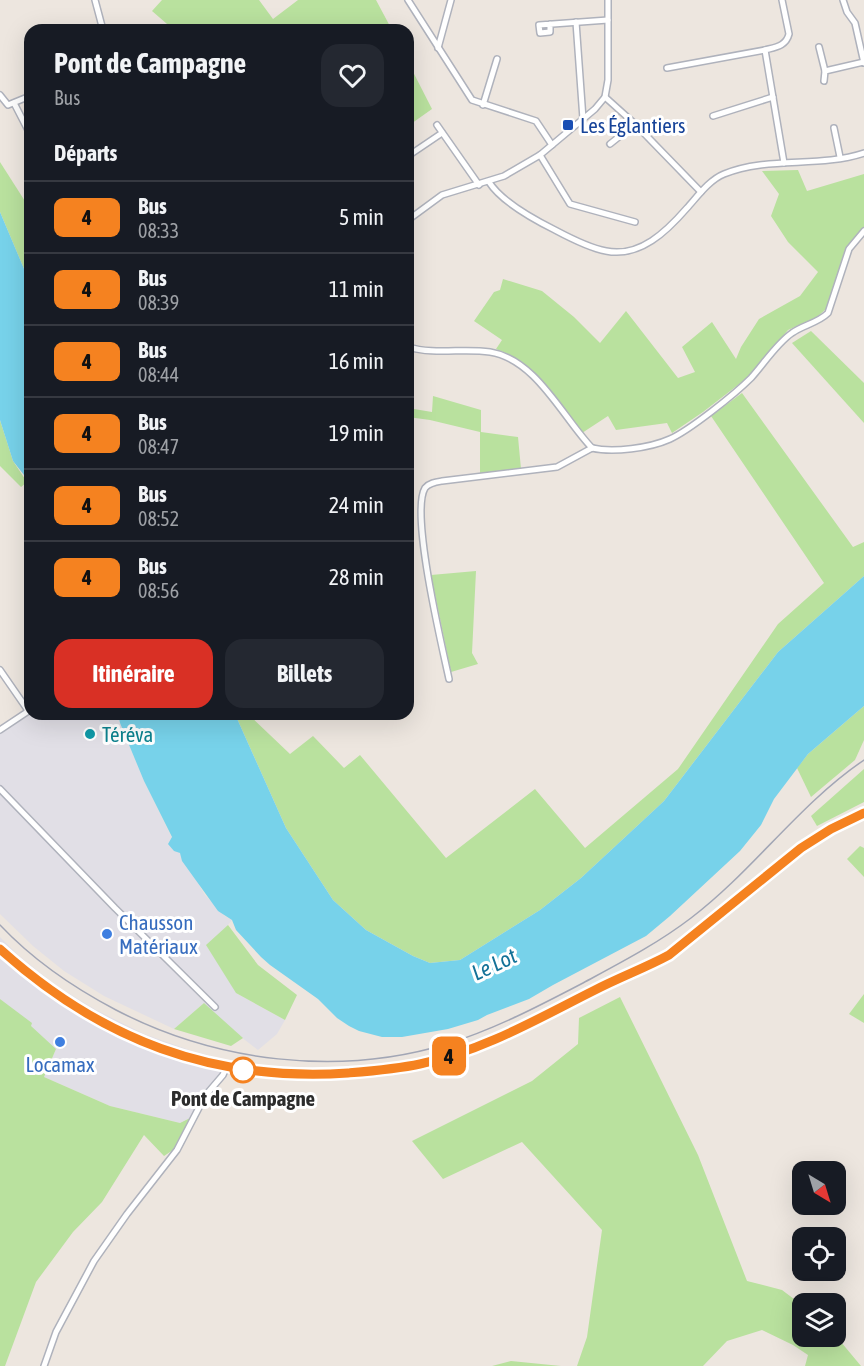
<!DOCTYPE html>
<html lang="fr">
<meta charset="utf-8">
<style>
body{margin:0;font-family:"Asap Condensed",sans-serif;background:#242831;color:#f1f3f6;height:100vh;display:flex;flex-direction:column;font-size:22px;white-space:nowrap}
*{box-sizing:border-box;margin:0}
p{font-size:20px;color:#9ea1a6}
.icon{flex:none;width:33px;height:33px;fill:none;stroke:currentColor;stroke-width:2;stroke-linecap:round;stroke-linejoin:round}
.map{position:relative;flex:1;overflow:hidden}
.details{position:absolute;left:24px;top:24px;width:390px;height:696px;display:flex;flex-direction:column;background:#171b24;border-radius:18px;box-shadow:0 6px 24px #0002}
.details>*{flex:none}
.badge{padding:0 12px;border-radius:9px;font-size:21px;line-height:39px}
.needle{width:39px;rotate:142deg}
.fabs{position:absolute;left:792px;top:1161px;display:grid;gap:12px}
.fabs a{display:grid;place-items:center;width:54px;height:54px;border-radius:12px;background:#171b24;box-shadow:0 6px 24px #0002;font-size:30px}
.map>.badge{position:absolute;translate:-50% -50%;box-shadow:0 0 0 3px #fff}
h2{padding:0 30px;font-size:22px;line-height:54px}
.round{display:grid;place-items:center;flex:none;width:63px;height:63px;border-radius:18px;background:#242831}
.head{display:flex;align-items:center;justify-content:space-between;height:102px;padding:0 30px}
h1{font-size:28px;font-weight:700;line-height:45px}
.button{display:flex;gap:12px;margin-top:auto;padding:12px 30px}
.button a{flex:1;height:69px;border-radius:18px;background:#d93025;color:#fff;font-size:24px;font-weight:700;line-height:69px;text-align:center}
.button a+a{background:#242831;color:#f1f3f6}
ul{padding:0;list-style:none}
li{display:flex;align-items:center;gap:18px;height:72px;padding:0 30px;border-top:2px solid #363941}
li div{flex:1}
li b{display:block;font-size:22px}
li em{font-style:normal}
li .badge{min-width:66px;font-weight:700;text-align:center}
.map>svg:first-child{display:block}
.industrial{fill:#e1dfe6}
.green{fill:#b9e19e}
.water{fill:#77d2ea}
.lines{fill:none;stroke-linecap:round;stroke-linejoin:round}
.minor-casing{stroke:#afb2bc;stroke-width:8}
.primary-casing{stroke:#c4c4c4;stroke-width:11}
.minor{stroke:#fff;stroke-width:5}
.primary{stroke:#ebc466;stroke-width:8}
.rail{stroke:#a2a6b5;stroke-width:1.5}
.line-casing{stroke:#fff;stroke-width:14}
.line{stroke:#f58220;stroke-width:9}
.transit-dot{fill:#1a4fb4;stroke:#fff;stroke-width:2}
.culture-dot{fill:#0f9aa8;stroke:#fff;stroke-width:2}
.shop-dot{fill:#3f7fe0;stroke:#fff;stroke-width:2}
.stop-dot{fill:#fff;stroke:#f58220;stroke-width:3}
.labels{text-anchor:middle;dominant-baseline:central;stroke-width:6;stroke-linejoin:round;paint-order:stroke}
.transit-label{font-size:21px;fill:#164399;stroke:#fff;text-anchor:start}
.culture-label{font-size:21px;fill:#0d838f;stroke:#fff;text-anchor:start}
.shop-label{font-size:21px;fill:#366cbe;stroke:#fff;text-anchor:start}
.stop-label{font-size:21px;font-weight:bold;fill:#2c2c2c;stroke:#fff}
.water-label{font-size:22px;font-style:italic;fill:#147298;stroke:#fff}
</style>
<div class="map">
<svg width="864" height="1366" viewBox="0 0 864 1366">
<rect width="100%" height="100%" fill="#ede6df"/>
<g class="industrial">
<polygon points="31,714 118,714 120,723 144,781 172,838 169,844 180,853 205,895 225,916 232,920 228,925 236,993 285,1020 277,1034 258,1050 228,1027 204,1003 174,1029 104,996 64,971 33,946 0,914 0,734"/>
<polygon points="0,937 18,955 55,985 96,1010 144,1034 192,1051 231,1061 192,1117 180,1123 110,1106 44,1077 56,1049 0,999"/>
</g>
<g class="green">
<polygon points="162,0 259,0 273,19 298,0 376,0 392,30 174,30 152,11"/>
<polygon points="408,62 432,109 408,126"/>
<polygon points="0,162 30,209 30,283 0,212"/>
<path d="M798,170L807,191L864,174V227L845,250L826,309L817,317L788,330L747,378L703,412L672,433L667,423L616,430L608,416L582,433C558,399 537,364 496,349L502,340L474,321L494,292L500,290L503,279L542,291L574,317L600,343L626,311L678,378L695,372L682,347L712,322L736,359L741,347L759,319L800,296L818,272L788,242L771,216L779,194L762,171Z"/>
<polygon points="811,331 864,383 864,423 792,343"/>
<polygon points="742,393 853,547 864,542 864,576 778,652 664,801 581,878 540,910 460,960 430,963 413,956 366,930 333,900 286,828 235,714 248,714 290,754 313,736 344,768 360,755 446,858 535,789 585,848 678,769 778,624 824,583 711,416"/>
<polygon points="433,396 481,410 481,432 518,437 521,469 480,475 480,432 430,420 408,417 408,408 432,412"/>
<polygon points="0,420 13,461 27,482 21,487 0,466"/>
<polygon points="476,571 472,653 478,664 451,672 431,575"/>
<polygon points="864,706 864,740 855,760 811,797 797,768 808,754"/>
<polygon points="864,769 864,802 817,826 811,816"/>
<polygon points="860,846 864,848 864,877 847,859"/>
<polygon points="228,925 258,965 297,995 285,1020 236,993 206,945"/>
<polygon points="864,994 864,1023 849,1014"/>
<polygon points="620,997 698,1155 747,1281 782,1290 802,1305 802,1336 836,1336 861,1366 805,1366 808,1355 793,1345 762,1330 727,1341 703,1366 577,1366 587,1337 602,1230 522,1142 443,1179 412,1141 532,1081 578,1044 579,1018"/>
<polygon points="0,999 32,1023 31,1026 56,1049 44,1077 110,1106 180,1123 192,1117 173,1150 164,1156 144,1135 102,1202 73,1232 36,1282 5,1366 0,1366"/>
<polygon points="204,1003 243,1038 231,1046 174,1029"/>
<polygon points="511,1361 561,1366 492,1366"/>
</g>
<g class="water">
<polygon points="0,212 30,283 30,492 24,475 13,461 0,420"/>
<polygon points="864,576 864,706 808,754 774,799 761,825 740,851 670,916 646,936 553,985 529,999 487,1015 478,1020 448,1029 402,1037 382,1037 359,1031 349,1026 337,1018 318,999 270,965 261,957 236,930 232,920 218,911 182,861 180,853 174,851 168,844 172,837 144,781 120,723 118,714 235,714 286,828 333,900 366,930 413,956 430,963 460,960 540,910 581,878 664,801 778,652"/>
</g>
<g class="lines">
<g class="minor-casing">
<g id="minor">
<polyline points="95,0 103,30"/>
<polyline points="408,0 472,100 536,121 552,145"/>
<path d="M782,0L789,34C786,46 776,47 765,50L784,163"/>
<polyline points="843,0 847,12 855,23 864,63"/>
<polyline points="576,22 583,119"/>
<polyline points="550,24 550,32 540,33 539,25 608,20"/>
<polyline points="819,47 825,71"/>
<polyline points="438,48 451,0"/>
<polyline points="667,68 765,50"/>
<polyline points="824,81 825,71 864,62"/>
<polyline points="0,95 8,105 30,96"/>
<polyline points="605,97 635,124 701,192"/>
<polyline points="14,103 30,134"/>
<polyline points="483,105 497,59"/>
<polyline points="713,116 773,97"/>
<polyline points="437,125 479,185"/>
<polyline points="834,128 840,157"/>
<polyline points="610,144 635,124"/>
<polyline points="540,155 570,204 635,222"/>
<polyline points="408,156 442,133"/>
<path d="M489,182C501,201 535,220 555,230C570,238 589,248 606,251C640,258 667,231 687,208C697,197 709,180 724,174C768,156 819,168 864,153"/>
<polyline points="408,220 442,195 504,176 540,155 595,109 605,97 608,80 608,0"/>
<path d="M408,347C435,355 463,348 490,352C536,359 563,418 592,448"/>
<path d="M592,448C613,453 650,448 670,439C690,430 735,394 751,378C763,365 777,343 792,333C803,325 818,323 828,313L849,249L864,231"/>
<polyline points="0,670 27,709 27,712 0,730"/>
<path d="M449,679C442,646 410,513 425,488C429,483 436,482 442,481L557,467L592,448"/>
<polyline points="0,789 115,908 215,1007"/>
<polyline points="44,1366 56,1332 94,1261 127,1214 177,1150 205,1096 223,1075 226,1068"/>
</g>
</g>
<g class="primary-casing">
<path id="primary" d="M0,949C99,1039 210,1081 344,1073C369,1072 395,1070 420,1064C483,1050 539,1018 595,990C620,977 645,968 669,955L801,848L831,829L864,813"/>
</g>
<use href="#minor" class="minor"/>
<use href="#primary" class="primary"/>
<path class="rail" d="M0,925C33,960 74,988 116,1010C216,1062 338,1077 447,1044C495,1029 539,1006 583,983C620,963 657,944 691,918C753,871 799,804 864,760"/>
</g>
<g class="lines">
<g class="line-casing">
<path id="line" d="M0,949C101,1040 212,1082 348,1073C372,1071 397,1069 420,1064C483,1051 539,1018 595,990C620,977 645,968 669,955L801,848L831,829L864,813"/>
</g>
<use href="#line" class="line"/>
</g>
<rect class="transit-dot" x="562" y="119" width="12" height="12" rx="3"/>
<circle class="culture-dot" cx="90" cy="734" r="6"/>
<g class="shop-dot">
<circle cx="107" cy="934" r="6"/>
<circle cx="60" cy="1042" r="6"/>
</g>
<circle class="stop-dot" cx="243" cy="1070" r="12"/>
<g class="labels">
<g class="transit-label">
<text x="580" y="125">Les Églantiers</text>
</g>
<g class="culture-label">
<text x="102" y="734">Téréva</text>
</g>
<g class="shop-label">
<text x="119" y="922">Chausson<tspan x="119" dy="24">Matériaux</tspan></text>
<text x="60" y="1064" text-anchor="middle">Locamax</text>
</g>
<g class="stop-label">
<text x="243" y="1098">Pont de Campagne</text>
</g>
<g class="water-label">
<text transform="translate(494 964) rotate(-25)">Le Lot</text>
</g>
</g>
</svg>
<div class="fabs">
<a><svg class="needle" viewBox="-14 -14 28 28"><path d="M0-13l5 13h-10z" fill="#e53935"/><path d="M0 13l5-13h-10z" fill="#9ea1a6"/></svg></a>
<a><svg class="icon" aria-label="locate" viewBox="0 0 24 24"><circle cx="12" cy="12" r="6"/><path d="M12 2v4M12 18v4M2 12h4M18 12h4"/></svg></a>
<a><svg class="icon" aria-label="layers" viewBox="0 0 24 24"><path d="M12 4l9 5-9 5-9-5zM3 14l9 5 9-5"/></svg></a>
</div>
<b class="badge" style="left:449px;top:1056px;background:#f58220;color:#111">4</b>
<section class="details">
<div class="head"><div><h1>Pont de Campagne</h1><p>Bus</p></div><a class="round"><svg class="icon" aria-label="heart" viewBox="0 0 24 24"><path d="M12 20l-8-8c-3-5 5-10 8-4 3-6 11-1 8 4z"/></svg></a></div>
<h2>Départs</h2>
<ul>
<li><span class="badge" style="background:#f58220;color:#111">4</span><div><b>Bus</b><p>08:33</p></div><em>5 min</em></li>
<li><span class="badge" style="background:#f58220;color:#111">4</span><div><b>Bus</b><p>08:39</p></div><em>11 min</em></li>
<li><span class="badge" style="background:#f58220;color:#111">4</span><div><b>Bus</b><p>08:44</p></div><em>16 min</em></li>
<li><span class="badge" style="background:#f58220;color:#111">4</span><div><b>Bus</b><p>08:47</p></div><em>19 min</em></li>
<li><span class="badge" style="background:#f58220;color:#111">4</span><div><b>Bus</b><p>08:52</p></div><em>24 min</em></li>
<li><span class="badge" style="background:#f58220;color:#111">4</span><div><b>Bus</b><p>08:56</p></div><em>28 min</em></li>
</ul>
<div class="button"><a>Itinéraire</a><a>Billets</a></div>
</section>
</div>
